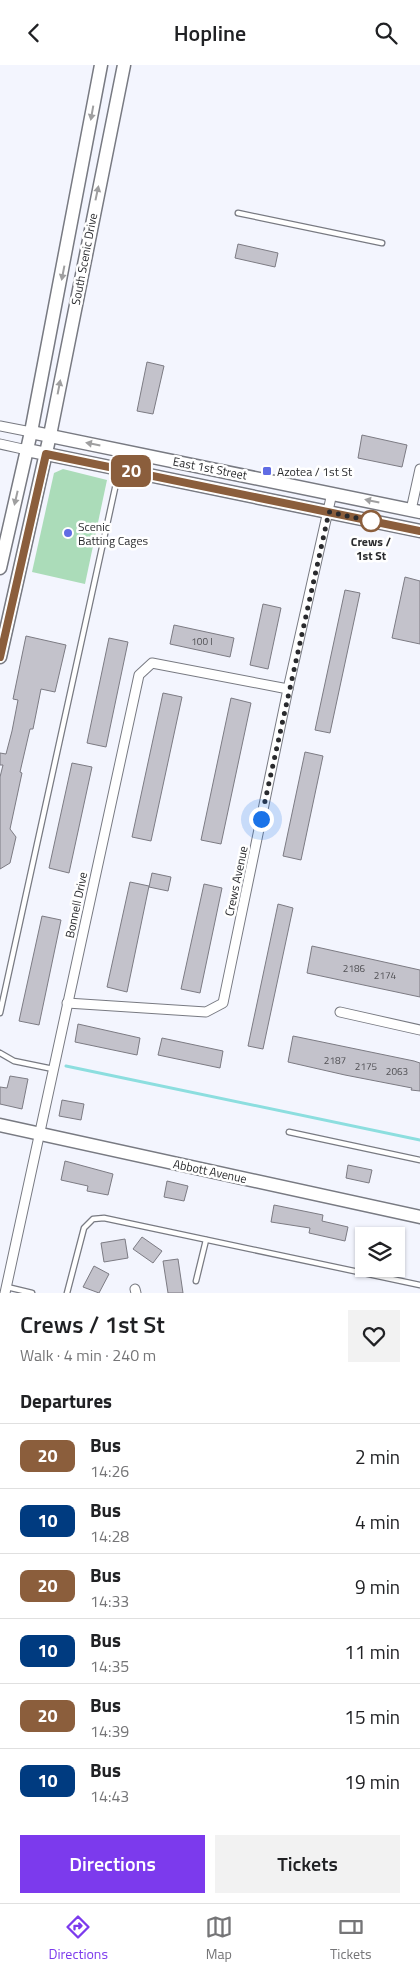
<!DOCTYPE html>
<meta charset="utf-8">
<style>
body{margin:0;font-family:"Titillium Web",sans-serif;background:#f2f2f2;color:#202124;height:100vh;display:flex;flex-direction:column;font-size:19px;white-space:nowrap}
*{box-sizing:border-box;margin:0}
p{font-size:16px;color:#757577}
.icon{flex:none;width:28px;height:28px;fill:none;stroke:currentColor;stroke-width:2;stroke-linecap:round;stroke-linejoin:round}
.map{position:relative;height:1228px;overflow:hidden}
.drawer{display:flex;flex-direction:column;background:#fff;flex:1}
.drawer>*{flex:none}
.badge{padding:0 10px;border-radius:8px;font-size:18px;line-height:32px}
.fabs{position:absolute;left:355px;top:1162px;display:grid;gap:10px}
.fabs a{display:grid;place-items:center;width:50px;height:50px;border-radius:0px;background:#fff;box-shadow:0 1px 4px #0004;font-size:25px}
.you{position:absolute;width:25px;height:25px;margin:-12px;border:4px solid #fff;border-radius:50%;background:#1a73e8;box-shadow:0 0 0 8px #1a73e833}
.map>.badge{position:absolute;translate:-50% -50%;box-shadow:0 0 0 2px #fff}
h2{padding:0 20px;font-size:19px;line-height:45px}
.round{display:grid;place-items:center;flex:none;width:52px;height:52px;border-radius:0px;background:#f2f2f2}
.summary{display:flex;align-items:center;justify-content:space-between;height:85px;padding:0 20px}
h1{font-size:24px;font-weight:600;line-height:38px}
.button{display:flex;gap:10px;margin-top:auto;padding:10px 20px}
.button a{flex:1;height:58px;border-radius:0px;background:#7c3aed;color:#fff;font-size:20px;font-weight:600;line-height:58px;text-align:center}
.button a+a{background:#f2f2f2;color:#202124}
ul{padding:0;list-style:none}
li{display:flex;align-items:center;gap:15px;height:65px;padding:0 20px;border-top:1px solid #e0e0e0}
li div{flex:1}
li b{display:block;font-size:19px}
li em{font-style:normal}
li .badge{min-width:55px;font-weight:700;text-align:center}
header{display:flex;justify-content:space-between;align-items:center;height:65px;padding:0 20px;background:#fff;font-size:22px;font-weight:600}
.tab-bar{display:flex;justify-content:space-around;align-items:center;height:70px;border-top:1px solid #e0e0e0;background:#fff;font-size:14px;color:#757577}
.tab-bar a{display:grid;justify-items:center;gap:2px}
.tab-bar .selected{color:#7c3aed}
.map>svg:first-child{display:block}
.green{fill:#abdcb9}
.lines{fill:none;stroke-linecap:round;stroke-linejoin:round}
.stream{stroke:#8cdedf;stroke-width:3}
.building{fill:#c3c2cb;stroke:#7c7b83}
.lane-casing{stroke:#787a82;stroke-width:7}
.street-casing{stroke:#787a82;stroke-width:11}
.secondary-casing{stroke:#787a82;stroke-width:15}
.lane{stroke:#fff;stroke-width:4.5}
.street{stroke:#fff;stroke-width:9}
.secondary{stroke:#fff;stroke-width:12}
.oneway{fill:#9f9fa0}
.line-casing{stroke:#fff;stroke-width:11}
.line{stroke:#8b5e3c;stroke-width:8}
.walk{stroke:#292a2d;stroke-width:5;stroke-dasharray:0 9}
.poi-dot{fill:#606ce4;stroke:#fff;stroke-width:2}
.stop-dot{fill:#fff;stroke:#8b5e3c;stroke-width:2.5}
.labels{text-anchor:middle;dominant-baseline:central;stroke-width:5;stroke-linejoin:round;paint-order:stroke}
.number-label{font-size:10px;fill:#505054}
.street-label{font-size:12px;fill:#292a2d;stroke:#fff}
.poi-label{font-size:12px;fill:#292a2d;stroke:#fff;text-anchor:start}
.stop-label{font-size:12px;font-weight:bold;fill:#292a2d;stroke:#fff}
</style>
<header><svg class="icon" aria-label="back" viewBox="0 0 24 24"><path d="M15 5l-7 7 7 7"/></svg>Hopline<svg class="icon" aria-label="search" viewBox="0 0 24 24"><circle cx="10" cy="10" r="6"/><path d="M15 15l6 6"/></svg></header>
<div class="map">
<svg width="420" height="1228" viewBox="0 0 420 1228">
<rect width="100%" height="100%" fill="#f3f5fe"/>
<polygon class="green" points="63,404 107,415 85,519 32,507 54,408"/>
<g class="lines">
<polyline class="stream" points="66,1001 420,1075"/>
</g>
<g class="building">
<polygon points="238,179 278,188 275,202 235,193"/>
<polygon points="147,297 164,301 153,349 137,346"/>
<polygon points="362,370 407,380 402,402 358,393"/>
<polygon points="405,512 420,516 420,579 392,573"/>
<polygon points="345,525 360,528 330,668 315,665"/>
<polygon points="263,539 281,543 268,604 250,600"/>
<polygon points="174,560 234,573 230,592 170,579"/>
<polygon points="26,571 66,580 55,627 41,624 33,664 30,664 20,707 22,708 10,764 16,772 10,798 0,804 0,712 3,700 0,700 0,688 6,689 12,666 18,635 13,634"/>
<polygon points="109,573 128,577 106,682 87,678"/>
<polygon points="163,628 182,632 151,776 132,772"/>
<polygon points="231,633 251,638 221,779 201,775"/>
<polygon points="305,687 323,691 301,795 283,791"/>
<polygon points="72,698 92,702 69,808 49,803"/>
<polygon points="152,808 171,812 168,826 149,822"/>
<polygon points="130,817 149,821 127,927 107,922"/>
<polygon points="204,819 222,823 200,928 181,924"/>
<polygon points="278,839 293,843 263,984 248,981"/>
<polygon points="42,851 61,855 39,960 19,956"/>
<polygon points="312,881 420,905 420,932 307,908"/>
<polygon points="78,959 140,973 137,990 75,977"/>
<polygon points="293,971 414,996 420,998 420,1026 411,1025 412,1023 345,1010 288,997"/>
<polygon points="162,973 223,986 220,1003 158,990"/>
<polygon points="10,1011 28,1014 22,1044 0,1039 0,1022 7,1023"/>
<polygon points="62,1035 84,1039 81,1055 59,1051"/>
<polygon points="65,1096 113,1109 108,1130 87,1126 88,1121 61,1115"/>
<polygon points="348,1100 372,1105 369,1118 346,1113"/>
<polygon points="167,1116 188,1121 184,1136 164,1132"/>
<polygon points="274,1140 323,1150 322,1156 348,1162 345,1176 309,1168 310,1163 271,1157"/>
<polygon points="142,1172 162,1186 153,1198 133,1184"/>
<polygon points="125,1174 128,1193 104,1197 101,1178"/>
<polygon points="178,1194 183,1228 168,1228 163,1196"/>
<polygon points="94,1201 109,1209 99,1228 83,1222"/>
</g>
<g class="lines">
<g class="lane-casing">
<g id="lane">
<polyline points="238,148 382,178"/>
<polyline points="0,948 119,405"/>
<polyline points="0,988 14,996 53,1004"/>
<polyline points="289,1067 420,1095"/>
<polyline points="196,1216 206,1175"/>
<polyline points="7,1222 32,1228"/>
<polyline points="67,1228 84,1163 93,1154 104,1153 420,1220"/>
</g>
</g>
<g class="street-casing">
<g id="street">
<polyline points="0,361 31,367"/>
<polyline points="0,379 27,385"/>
<polyline points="411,445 420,404"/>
<polyline points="67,938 206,947 223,938 288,624 332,428"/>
<polyline points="340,947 420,965"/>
<polyline points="135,1224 136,1228"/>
<polyline points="5,1228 139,610 152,598 288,624"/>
</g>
</g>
<g class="secondary-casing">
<g id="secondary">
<polyline points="31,367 420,447"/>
<polyline points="27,385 420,466"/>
<polyline points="0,503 31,367 101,0"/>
<polyline points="0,592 50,370 124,0"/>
<polyline points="0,1060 420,1152"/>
</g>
</g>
<use href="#lane" class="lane"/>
<use href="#street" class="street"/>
<use href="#secondary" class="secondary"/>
</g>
<defs><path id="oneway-solid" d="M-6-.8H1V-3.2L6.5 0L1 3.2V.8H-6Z" transform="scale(1.25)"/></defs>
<g class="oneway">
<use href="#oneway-solid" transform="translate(92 48) rotate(100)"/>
<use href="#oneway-solid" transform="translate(97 128) rotate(-78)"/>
<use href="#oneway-solid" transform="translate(63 208) rotate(101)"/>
<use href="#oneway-solid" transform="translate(59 322) rotate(-79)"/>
<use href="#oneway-solid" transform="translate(93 379) rotate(-169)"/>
<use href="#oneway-solid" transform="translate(16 433) rotate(103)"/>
<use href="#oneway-solid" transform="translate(372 436) rotate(-168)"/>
</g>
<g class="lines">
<g class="line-casing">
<polyline id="line" points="0,592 46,389 420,466"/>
</g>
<use href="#line" class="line"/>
<polyline class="walk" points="261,754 329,447 371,456"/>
</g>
<g class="poi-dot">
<rect x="262" y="401" width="10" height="10" rx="2.5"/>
<circle cx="68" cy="468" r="5"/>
</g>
<circle class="stop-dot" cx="371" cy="456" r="10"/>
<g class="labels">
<g class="number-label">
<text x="202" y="576">100 I</text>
<text x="354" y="903">2186</text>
<text x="385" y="910">2174</text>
<text x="335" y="995">2187</text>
<text x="366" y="1001">2175</text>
<text x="397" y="1006">2063</text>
</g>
<g class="street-label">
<text transform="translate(84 194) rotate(-79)">South Scenic Drive</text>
<text transform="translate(210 403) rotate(11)">East 1st Street</text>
<text transform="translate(236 816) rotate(-78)">Crews Avenue</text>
<text transform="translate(76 840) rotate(-78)">Bonnell Drive</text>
<text transform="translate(210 1106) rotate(12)">Abbott Avenue</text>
</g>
<g class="poi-label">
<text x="277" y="406">Azotea / 1st St</text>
<text x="78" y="461">Scenic<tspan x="78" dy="14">Batting Cages</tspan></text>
</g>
<g class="stop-label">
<text x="371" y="476">Crews /<tspan x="371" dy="14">1st St</tspan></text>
</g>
</g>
</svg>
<div class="fabs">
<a><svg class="icon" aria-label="layers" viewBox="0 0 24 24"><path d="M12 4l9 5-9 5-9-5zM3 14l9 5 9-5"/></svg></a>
</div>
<div class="you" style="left:261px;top:754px"></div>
<b class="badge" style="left:131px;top:406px;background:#8b5e3c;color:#fff">20</b>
</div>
<section class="drawer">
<div class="summary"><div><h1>Crews / 1st St</h1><p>Walk · 4 min · 240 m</p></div><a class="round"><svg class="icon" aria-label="heart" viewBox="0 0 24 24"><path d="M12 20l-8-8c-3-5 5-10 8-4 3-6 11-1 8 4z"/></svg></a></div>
<h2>Departures</h2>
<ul>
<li><span class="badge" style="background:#8b5e3c;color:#fff">20</span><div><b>Bus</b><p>14:26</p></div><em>2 min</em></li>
<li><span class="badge" style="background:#003b80;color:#fff">10</span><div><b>Bus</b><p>14:28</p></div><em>4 min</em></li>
<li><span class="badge" style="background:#8b5e3c;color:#fff">20</span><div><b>Bus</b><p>14:33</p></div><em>9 min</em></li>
<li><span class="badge" style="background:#003b80;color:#fff">10</span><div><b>Bus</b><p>14:35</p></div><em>11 min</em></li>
<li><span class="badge" style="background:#8b5e3c;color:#fff">20</span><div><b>Bus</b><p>14:39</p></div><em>15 min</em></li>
<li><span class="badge" style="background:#003b80;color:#fff">10</span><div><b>Bus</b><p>14:43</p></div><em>19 min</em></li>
</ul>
<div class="button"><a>Directions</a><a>Tickets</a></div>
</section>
<nav class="tab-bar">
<a class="selected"><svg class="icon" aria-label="directions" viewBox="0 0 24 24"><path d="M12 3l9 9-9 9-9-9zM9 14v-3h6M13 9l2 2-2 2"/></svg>Directions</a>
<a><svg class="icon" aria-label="map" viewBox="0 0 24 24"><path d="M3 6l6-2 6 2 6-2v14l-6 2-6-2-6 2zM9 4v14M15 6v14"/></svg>Map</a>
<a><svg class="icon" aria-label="tickets" viewBox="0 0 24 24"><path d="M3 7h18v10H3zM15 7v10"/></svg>Tickets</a>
</nav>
